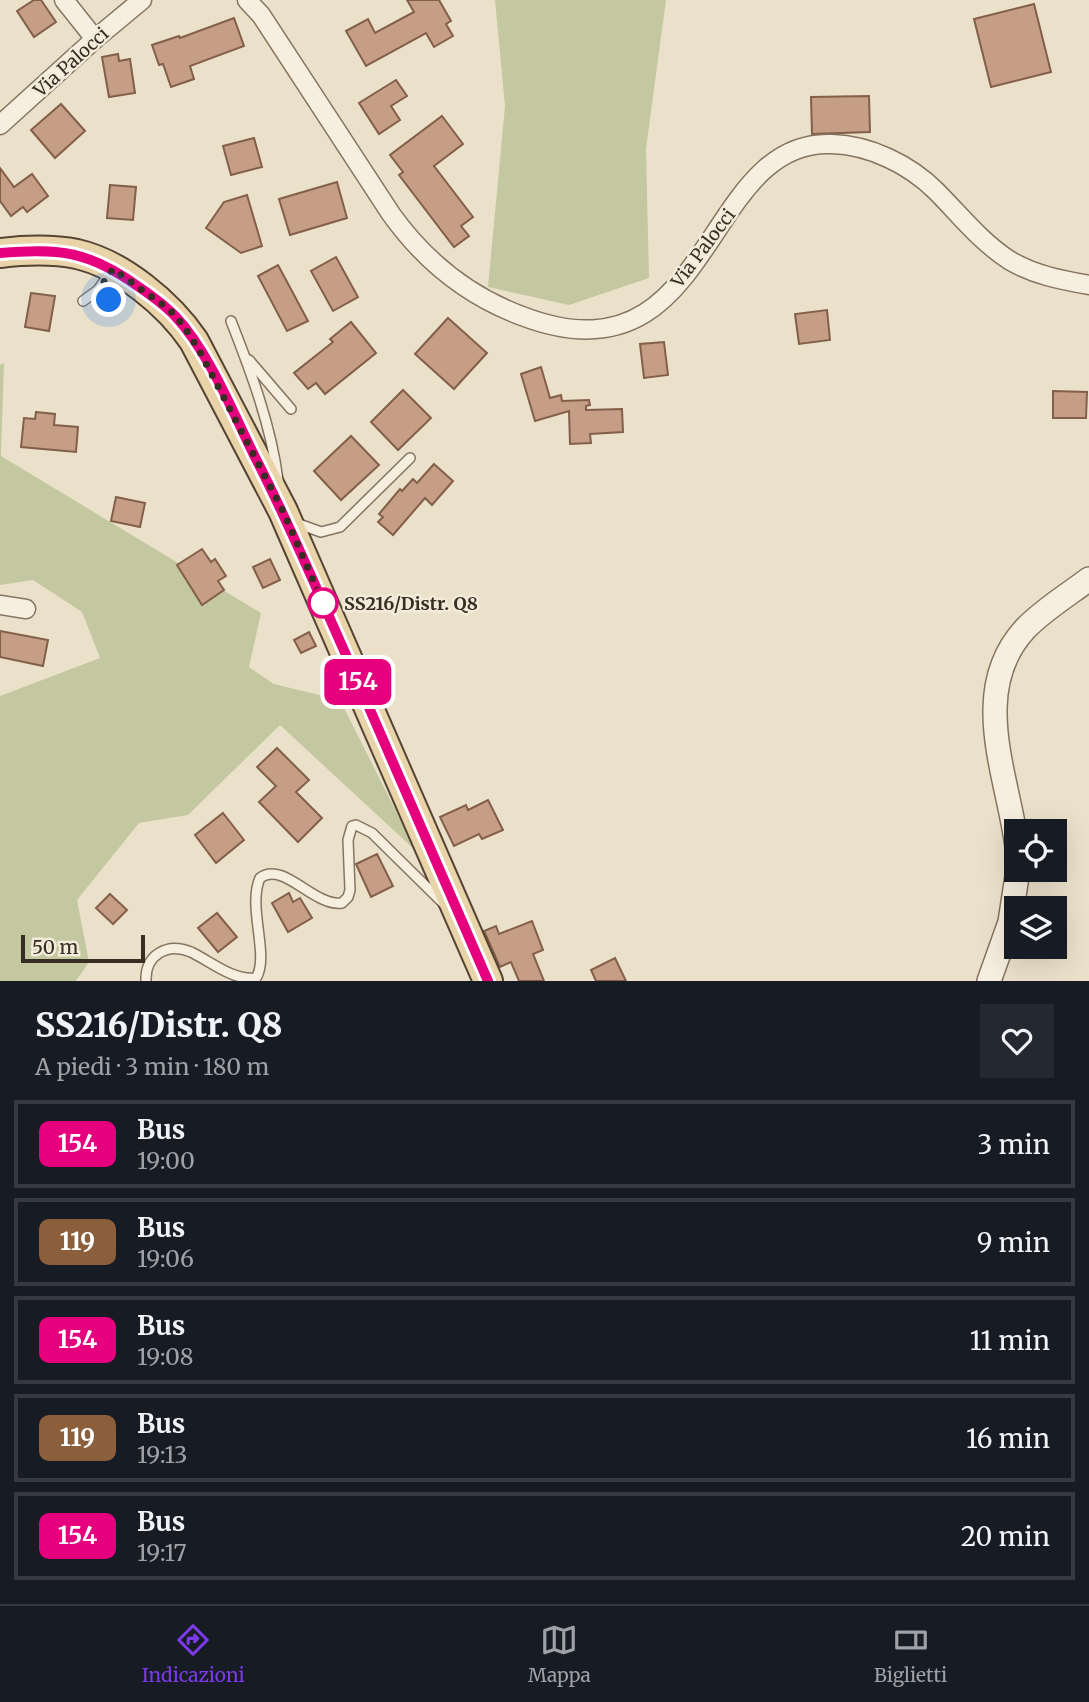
<!DOCTYPE html>
<html lang="it">
<meta charset="utf-8">
<style>
body{margin:0;font-family:Merriweather,serif;background:#242831;color:#f1f3f6;height:100vh;display:flex;flex-direction:column;font-size:26px;white-space:nowrap}
*{box-sizing:border-box;margin:0}
p{font-size:23px;color:#9ea1a6}
.icon{flex:none;width:38px;height:38px;fill:none;stroke:currentColor;stroke-width:2;stroke-linecap:round;stroke-linejoin:round}
.map{position:relative;height:981px;overflow:hidden}
.panel{display:flex;flex-direction:column;background:#171b24;flex:1}
.panel>*{flex:none}
.badge{padding:0 14px;border-radius:10px;font-size:24px;line-height:46px}
.fabs{position:absolute;left:1004px;top:819px;display:grid;gap:14px}
.fabs a{display:grid;place-items:center;width:63px;height:63px;border-radius:0px;background:#171b24;box-shadow:0 7px 28px #0002;font-size:35px}
.scale{position:absolute;left:21px;bottom:18px;width:124px;box-sizing:border-box;padding-left:7px;border:4px solid #382d23;border-top:0;font-size:19px;line-height:24px;white-space:nowrap;color:#382d23;-webkit-text-stroke:5px #f3ebda;paint-order:stroke}
.you{position:absolute;width:35px;height:35px;margin:-18px;border:5px solid #fff;border-radius:50%;background:#1a73e8;box-shadow:0 0 0 10px #1a73e833}
.map>.badge{position:absolute;translate:-50% -50%;box-shadow:0 0 0 4px #fff}
.round{display:grid;place-items:center;flex:none;width:74px;height:74px;border-radius:0px;background:#242831}
.head{display:flex;align-items:center;justify-content:space-between;height:119px;padding:0 35px}
h1{font-size:33px;font-weight:800;line-height:52px}
ul{padding:0;list-style:none}
li{display:flex;align-items:center;gap:21px;height:88px;margin:0 14px 10px;padding:0 21px;border:4px solid #363941;border-radius:0px}
li div{flex:1}
li b{display:block;font-size:26px}
li em{font-style:normal}
li .badge{min-width:77px;font-weight:700;text-align:center}
.tabs{display:flex;justify-content:space-around;align-items:center;height:98px;border-top:2px solid #363941;background:#171b24;font-size:19px;color:#9ea1a6}
.tabs a{display:grid;justify-items:center;gap:4px}
.tabs .active{color:#7c3aed}
.map>svg:first-child{display:block}
.green{fill:#c4c8a0}
.building{fill:#c59e85;stroke:#835f49;stroke-width:2}
.lines{fill:none;stroke-linecap:round;stroke-linejoin:round}
.service-casing{stroke:#867461;stroke-width:12}
.minor-casing{stroke:#867461;stroke-width:21}
.tertiary-casing{stroke:#867461;stroke-width:26}
.primary-casing{stroke:#554334;stroke-width:32}
.service{stroke:#f6eede;stroke-width:9}
.minor{stroke:#f6eede;stroke-width:18}
.tertiary{stroke:#f6eede;stroke-width:23}
.primary{stroke:#e9d3a8;stroke-width:28}
.line-casing{stroke:#fff;stroke-width:16}
.line{stroke:#e6007e;stroke-width:10}
.walk{stroke:#382d23;stroke-width:7;stroke-dasharray:0 12.6}
.stop-dot{fill:#fff;stroke:#e6007e;stroke-width:3.5}
.labels{text-anchor:middle;dominant-baseline:central;stroke-width:5;stroke-linejoin:round;paint-order:stroke}
.street-label{font-size:18px;fill:#382d23;stroke:#f3ebda}
.stop-label{font-size:18px;font-weight:bold;fill:#382d23;stroke:#f3ebda;text-anchor:start}
</style>
<div class="map">
<svg width="1089" height="981" viewBox="0 0 1089 981">
<rect width="100%" height="100%" fill="#ebe1cb"/>
<g class="green">
<polygon points="495,0 666,0 646,149 649,278 569,305 488,287 505,106"/>
<polygon points="4,363 1,456 261,613 249,667 274,684 340,700 416,851 280,725 188,815 139,823 77,900 89,962 76,981 0,981 0,696 100,658 82,612 33,580 0,585 0,365"/>
</g>
<g class="building">
<polygon points="34,0 41,0 56,22 34,37 17,11"/>
<polygon points="407,0 439,0 451,21 446,24 453,36 434,47 426,33 366,66 346,31 368,19 375,33 414,12"/>
<polygon points="1034,4 1051,72 991,87 974,19"/>
<polygon points="234,18 244,46 190,66 194,79 171,87 163,64 159,65 152,45 179,36 180,38"/>
<polygon points="118,54 119,61 130,59 135,93 109,97 102,57"/>
<polygon points="396,80 407,96 391,106 400,120 379,134 359,103"/>
<polygon points="869,96 870,132 812,134 811,97"/>
<polygon points="61,104 85,131 55,158 31,130"/>
<polygon points="442,116 463,144 434,166 473,217 461,226 469,236 454,247 399,175 403,172 390,155"/>
<polygon points="254,138 262,167 231,175 223,146"/>
<polygon points="0,168 14,187 32,174 48,196 27,212 23,207 11,216 0,201"/>
<polygon points="337,182 347,218 290,235 279,199"/>
<polygon points="110,185 136,187 133,220 107,218"/>
<polygon points="247,195 262,246 241,253 206,228 224,202"/>
<polygon points="336,257 358,297 333,311 311,271"/>
<polygon points="278,265 308,321 287,331 258,276"/>
<polygon points="31,293 55,296 49,331 25,327"/>
<polygon points="827,310 830,340 799,344 795,314"/>
<polygon points="448,318 487,353 454,389 415,354"/>
<polygon points="351,322 376,353 325,394 316,383 308,389 294,373 333,342 330,339"/>
<polygon points="664,342 668,375 644,378 640,344"/>
<polygon points="541,367 550,398 561,395 562,401 589,400 590,405 586,406 586,410 622,409 623,432 590,434 591,443 570,444 569,411 535,421 521,374"/>
<polygon points="403,390 431,418 398,450 371,422"/>
<polygon points="1053,391 1087,392 1086,418 1053,418"/>
<polygon points="36,412 55,414 54,425 78,427 76,452 21,447 24,418 35,419"/>
<polygon points="351,436 379,465 341,500 314,471"/>
<polygon points="434,464 453,481 432,505 425,498 393,535 378,522 383,517 379,514 400,489 402,491 413,479 417,483"/>
<polygon points="116,497 145,503 140,527 111,521"/>
<polygon points="202,549 211,562 215,559 226,576 218,581 224,590 202,605 177,565"/>
<polygon points="270,559 280,580 263,588 253,567"/>
<polygon points="0,631 48,640 43,666 0,657"/>
<polygon points="309,632 316,646 301,653 294,640"/>
<polygon points="277,748 309,780 296,792 322,818 298,842 259,802 276,786 257,767"/>
<polygon points="488,800 503,830 482,839 479,834 454,846 440,817 466,805 468,810"/>
<polygon points="223,813 244,840 216,863 195,835"/>
<polygon points="377,854 393,886 371,897 356,864"/>
<polygon points="289,893 293,902 300,898 312,918 288,932 272,903"/>
<polygon points="110,894 127,910 113,924 96,908"/>
<polygon points="217,913 237,937 218,952 198,928"/>
<polygon points="532,921 543,950 533,954 544,981 519,981 511,962 500,967 484,931 496,926 499,934"/>
<polygon points="615,958 626,981 596,981 591,970"/>
</g>
<g class="lines">
<g class="service-casing">
<g id="service">
<polyline points="98,290 109,300"/>
<polyline points="83,301 98,290 112,270"/>
<path d="M231,321C251,372 271,425 278,480"/>
<polyline points="249,360 291,409"/>
<polyline points="296,523 321,532 340,527 410,458"/>
<path d="M146,981C145,955 167,942 191,952C210,961 233,981 256,978C270,956 247,907 260,878C283,860 314,907 342,903L348,897L350,890L348,840L352,826L356,825L372,833L443,903"/>
</g>
</g>
<g class="minor-casing">
<g id="minor">
<polyline points="64,0 95,39"/>
<path d="M247,0L261,15L391,214C424,260 468,296 522,316C715,390 700,138 832,144C870,145 910,165 936,191C960,215 980,241 1009,260C1034,275 1061,280 1089,285"/>
<polyline points="0,125 95,39 142,0"/>
<polyline points="0,605 26,609"/>
</g>
</g>
<g class="tertiary-casing">
<g id="tertiary">
<path d="M1017,847C1008,776 968,691 1025,629C1043,610 1068,595 1089,579"/>
<polyline points="989,981 1010,922 1018,870"/>
</g>
</g>
<g class="primary-casing">
<path id="primary" d="M0,253C25,250 52,249 77,254C121,264 169,304 194,341L283,511L488,981"/>
</g>
<use href="#service" class="service"/>
<use href="#minor" class="minor"/>
<use href="#tertiary" class="tertiary"/>
<use href="#primary" class="primary"/>
</g>
<g class="lines">
<g class="line-casing">
<path id="line" d="M0,253C60,248 89,251 139,287C152,296 165,305 176,317C209,352 234,415 256,459C291,527 320,597 351,666C397,771 443,876 488,981"/>
</g>
<use href="#line" class="line"/>
<polyline class="walk" points="109,300 98,290 113,269 170,310 183,325 199,350 283,511 323,603"/>
</g>
<circle class="stop-dot" cx="323" cy="603" r="14"/>
<g class="labels">
<g class="street-label">
<text transform="translate(71 62) rotate(-42)">Via Palocci</text>
<text transform="translate(703 248) rotate(-53)">Via Palocci</text>
</g>
<g class="stop-label">
<text x="344" y="603">SS216/Distr. Q8</text>
</g>
</g>
</svg>
<div class="fabs">
<a><svg class="icon" aria-label="locate" viewBox="0 0 24 24"><circle cx="12" cy="12" r="6"/><path d="M12 2v4M12 18v4M2 12h4M18 12h4"/></svg></a>
<a><svg class="icon" aria-label="layers" viewBox="0 0 24 24"><path d="M12 4l9 5-9 5-9-5zM3 14l9 5 9-5"/></svg></a>
</div>
<div class="scale">50 m</div>
<div class="you" style="left:109px;top:300px"></div>
<b class="badge" style="left:358px;top:682px;background:#e6007e;color:#fff">154</b>
</div>
<section class="panel">
<div class="head"><div><h1>SS216/Distr. Q8</h1><p>A piedi · 3 min · 180 m</p></div><a class="round"><svg class="icon" aria-label="heart" viewBox="0 0 24 24"><path d="M12 20l-8-8c-3-5 5-10 8-4 3-6 11-1 8 4z"/></svg></a></div>
<ul>
<li><span class="badge" style="background:#e6007e;color:#fff">154</span><div><b>Bus</b><p>19:00</p></div><em>3 min</em></li>
<li><span class="badge" style="background:#8b5e3c;color:#fff">119</span><div><b>Bus</b><p>19:06</p></div><em>9 min</em></li>
<li><span class="badge" style="background:#e6007e;color:#fff">154</span><div><b>Bus</b><p>19:08</p></div><em>11 min</em></li>
<li><span class="badge" style="background:#8b5e3c;color:#fff">119</span><div><b>Bus</b><p>19:13</p></div><em>16 min</em></li>
<li><span class="badge" style="background:#e6007e;color:#fff">154</span><div><b>Bus</b><p>19:17</p></div><em>20 min</em></li>
</ul>
</section>
<nav class="tabs">
<a class="active"><svg class="icon" aria-label="directions" viewBox="0 0 24 24"><path d="M12 3l9 9-9 9-9-9zM9 14v-3h6M13 9l2 2-2 2"/></svg>Indicazioni</a>
<a><svg class="icon" aria-label="map" viewBox="0 0 24 24"><path d="M3 6l6-2 6 2 6-2v14l-6 2-6-2-6 2zM9 4v14M15 6v14"/></svg>Mappa</a>
<a><svg class="icon" aria-label="tickets" viewBox="0 0 24 24"><path d="M3 7h18v10H3zM15 7v10"/></svg>Biglietti</a>
</nav>
